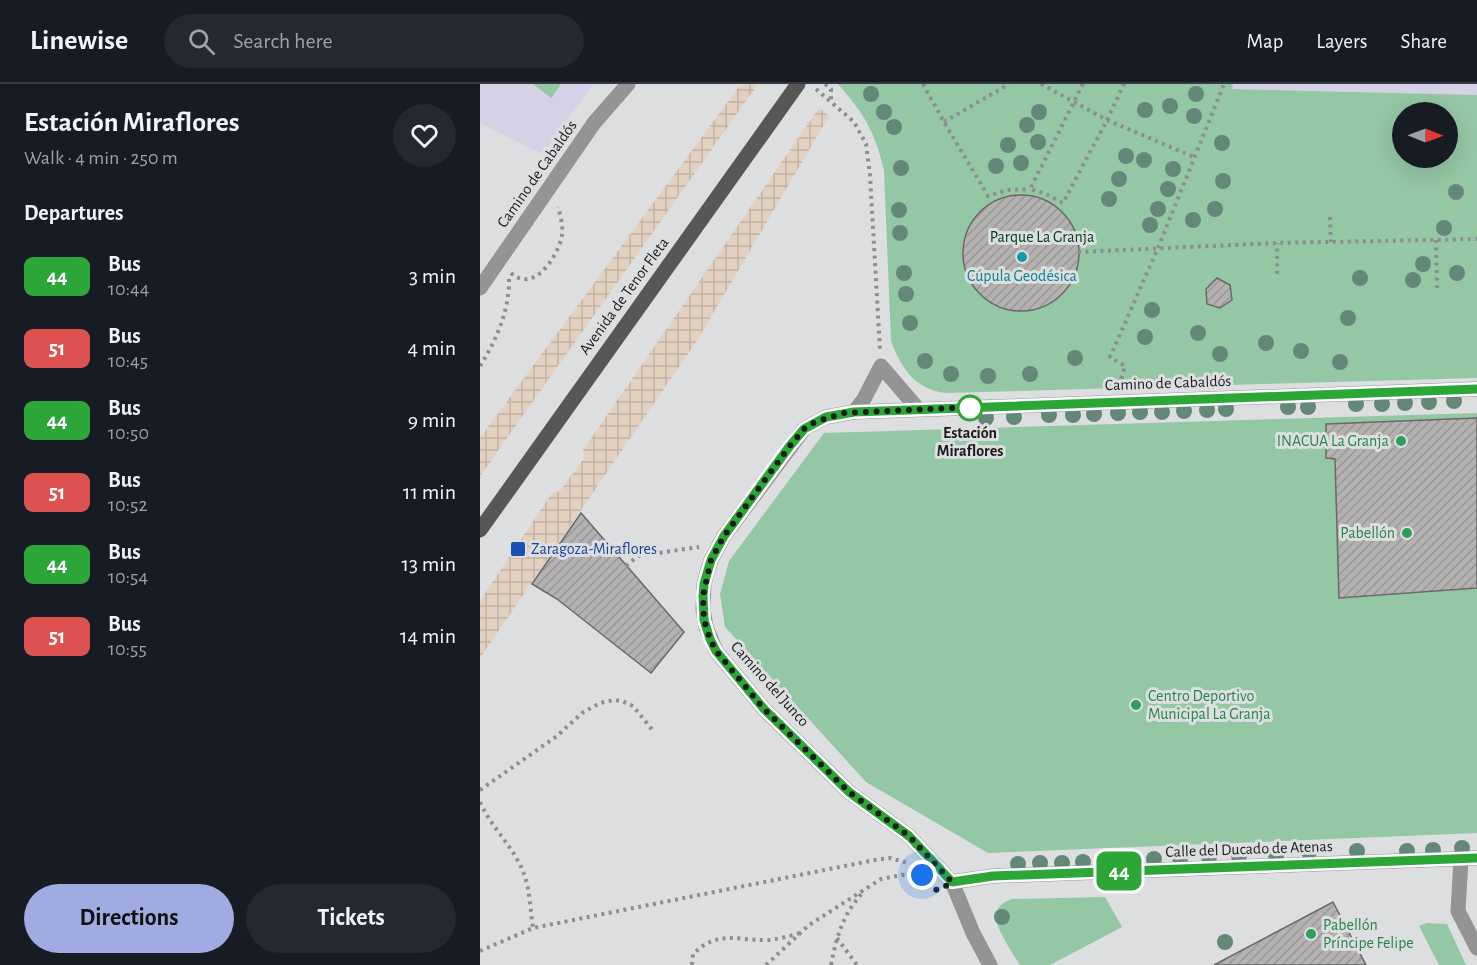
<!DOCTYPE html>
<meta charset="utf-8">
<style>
body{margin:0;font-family:"Alegreya Sans",sans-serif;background:#242831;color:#f1f3f6;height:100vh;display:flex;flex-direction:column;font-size:22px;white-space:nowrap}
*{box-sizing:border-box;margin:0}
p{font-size:20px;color:#9ea1a6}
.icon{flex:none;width:33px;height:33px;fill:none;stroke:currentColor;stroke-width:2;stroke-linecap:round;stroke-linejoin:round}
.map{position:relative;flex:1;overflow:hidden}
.panel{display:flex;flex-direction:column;background:#171b24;width:480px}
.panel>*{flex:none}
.badge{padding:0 12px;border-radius:9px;font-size:21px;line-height:39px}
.needle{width:39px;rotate:91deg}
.fabs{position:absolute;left:912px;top:18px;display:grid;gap:12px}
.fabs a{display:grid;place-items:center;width:66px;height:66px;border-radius:50%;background:#171b24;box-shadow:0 6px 24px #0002;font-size:30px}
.you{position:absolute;width:30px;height:30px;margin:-15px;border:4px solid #fff;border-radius:50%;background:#1a73e8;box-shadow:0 0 0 9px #1a73e833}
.map>.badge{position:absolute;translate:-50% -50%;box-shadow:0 0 0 3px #fff}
h2{padding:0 24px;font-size:22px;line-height:54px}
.round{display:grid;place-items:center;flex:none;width:63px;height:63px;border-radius:32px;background:#242831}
.headline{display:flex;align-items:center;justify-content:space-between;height:102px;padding:0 24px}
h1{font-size:28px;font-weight:700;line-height:45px}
.cta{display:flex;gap:12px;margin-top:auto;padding:12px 24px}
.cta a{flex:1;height:69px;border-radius:36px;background:#a0ace1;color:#111;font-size:24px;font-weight:700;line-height:69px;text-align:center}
.cta a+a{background:#242831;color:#f1f3f6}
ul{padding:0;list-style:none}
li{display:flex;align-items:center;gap:18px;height:72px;padding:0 24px}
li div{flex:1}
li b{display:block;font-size:22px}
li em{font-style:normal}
li .badge{min-width:66px;font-weight:700;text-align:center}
header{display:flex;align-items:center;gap:36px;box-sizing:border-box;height:84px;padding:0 30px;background:#171b24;border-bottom:2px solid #363941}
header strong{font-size:28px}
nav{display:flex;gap:33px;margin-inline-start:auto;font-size:21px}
.search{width:420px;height:54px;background:#242831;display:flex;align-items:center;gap:15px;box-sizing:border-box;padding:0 21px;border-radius:33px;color:#9ea1a6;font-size:22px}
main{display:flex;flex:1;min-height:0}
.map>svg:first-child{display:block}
.industrial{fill:url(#industrial-grid)}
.education{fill:#d5d1e7}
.green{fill:#94c7a4;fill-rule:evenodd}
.building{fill:url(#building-hatch);stroke:#6b6968;stroke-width:1.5}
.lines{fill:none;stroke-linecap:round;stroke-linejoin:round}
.path{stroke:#8d8e8f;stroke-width:4;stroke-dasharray:3 4.5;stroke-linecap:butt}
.minor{stroke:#939493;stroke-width:15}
.major{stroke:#575756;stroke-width:15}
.tree{fill:#638877}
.line-casing{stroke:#fff;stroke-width:14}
.line{stroke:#2ca737;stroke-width:9}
.walk{stroke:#1b1b1c;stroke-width:6;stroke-dasharray:0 10.8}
.culture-dot{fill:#0f9aa8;stroke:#dddee0;stroke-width:2}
.stop-dot{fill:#fff;stroke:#2ca737;stroke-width:3}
.leisure-dot{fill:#2e9e5b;stroke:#dddee0;stroke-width:2}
.transit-dot{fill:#1a4fb4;stroke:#dddee0;stroke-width:2}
.labels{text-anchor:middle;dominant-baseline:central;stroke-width:6;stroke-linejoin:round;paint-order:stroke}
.street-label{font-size:16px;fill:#1b1b1c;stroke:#dddee0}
.park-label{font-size:16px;fill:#004121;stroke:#dddee0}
.culture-label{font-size:16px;fill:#0d838f;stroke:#dddee0}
.stop-label{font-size:16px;font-weight:bold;fill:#1b1b1c;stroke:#dddee0}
.leisure-label{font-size:16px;fill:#27864d;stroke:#dddee0;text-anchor:end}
.transit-label{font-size:16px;fill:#164399;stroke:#dddee0;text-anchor:start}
</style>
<header>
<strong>Linewise</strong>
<div class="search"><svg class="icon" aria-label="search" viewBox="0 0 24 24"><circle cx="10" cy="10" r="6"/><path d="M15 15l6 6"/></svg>Search here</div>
<nav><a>Map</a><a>Layers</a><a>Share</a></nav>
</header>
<main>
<section class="panel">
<div class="headline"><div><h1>Estación Miraflores</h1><p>Walk · 4 min · 250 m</p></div><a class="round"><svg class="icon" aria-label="heart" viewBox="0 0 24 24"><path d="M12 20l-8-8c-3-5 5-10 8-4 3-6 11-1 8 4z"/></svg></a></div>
<h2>Departures</h2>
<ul>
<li><span class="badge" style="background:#2ca737;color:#fff">44</span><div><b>Bus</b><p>10:44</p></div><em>3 min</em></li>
<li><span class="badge" style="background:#dd5250;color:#fff">51</span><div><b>Bus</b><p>10:45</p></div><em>4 min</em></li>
<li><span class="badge" style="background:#2ca737;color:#fff">44</span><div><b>Bus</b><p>10:50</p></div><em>9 min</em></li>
<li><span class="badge" style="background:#dd5250;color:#fff">51</span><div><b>Bus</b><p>10:52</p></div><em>11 min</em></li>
<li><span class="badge" style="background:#2ca737;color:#fff">44</span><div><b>Bus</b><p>10:54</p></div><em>13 min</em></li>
<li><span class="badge" style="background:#dd5250;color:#fff">51</span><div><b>Bus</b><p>10:55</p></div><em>14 min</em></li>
</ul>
<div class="cta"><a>Directions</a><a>Tickets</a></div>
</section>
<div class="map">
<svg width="997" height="881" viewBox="0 0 997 881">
<defs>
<pattern id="industrial-grid" width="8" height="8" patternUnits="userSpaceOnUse" patternTransform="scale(1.5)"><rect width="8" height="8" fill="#e3d1c0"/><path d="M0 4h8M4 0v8" fill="none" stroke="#c2b3a4"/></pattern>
<pattern id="building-hatch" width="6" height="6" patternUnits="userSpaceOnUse" patternTransform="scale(1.5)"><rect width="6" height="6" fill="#b4b2b1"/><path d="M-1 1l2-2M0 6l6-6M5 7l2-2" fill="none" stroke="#9a9898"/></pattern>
</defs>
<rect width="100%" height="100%" fill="#dddee0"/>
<g class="industrial">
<polygon points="265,0 278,0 0,392 0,354 258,4"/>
<polygon points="339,24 349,32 218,255 0,574 0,517 72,409 80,407 105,373 103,366"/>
</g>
<g class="education">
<polygon points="0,0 114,0 62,70 0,39"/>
<polygon points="753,0 997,0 997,11 751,5"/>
</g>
<g class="green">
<polygon points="53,0 81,0 71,14"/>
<path d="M358,0H753L752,5L997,11V294L465,309C435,305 421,284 411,257L404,86C394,46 385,31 358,0ZM922,28H968V74H922Z"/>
<polygon points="997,329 997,749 508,769 386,698 245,543 240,510 249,477 344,349"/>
<path d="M625,813L642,843L570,881H540C533,870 512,839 516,828C519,821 525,818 531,815Z"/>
<polygon points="947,839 967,840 986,881 959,881 939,842"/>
</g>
<g class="building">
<circle cx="541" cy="169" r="58"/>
<polygon points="737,194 750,201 752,216 740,224 727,220 726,205"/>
<polygon points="997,334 997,504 859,514 855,375 846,374 846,340"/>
<polygon points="101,429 204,548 171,589 77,515 52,500"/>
<polygon points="853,818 886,881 734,881"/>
</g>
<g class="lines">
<g class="path">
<polyline points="345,0 351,5 351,17"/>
<polyline points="443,0 464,38 508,112 527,106 550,105"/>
<polyline points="561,0 627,36 714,73"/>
<polyline points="603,0 550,105 566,110 583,119 627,36 644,0"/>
<polyline points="336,5 374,38 386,60 390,91 400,266"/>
<polyline points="464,38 529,0"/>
<polyline points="850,133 851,158"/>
<polyline points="956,156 957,204"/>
<polyline points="598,168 797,159 997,155"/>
<path d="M31,189C53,209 75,176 81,156C84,145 81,133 78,123"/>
<polyline points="797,190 797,159"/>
<path d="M0,282C17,255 30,225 29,193"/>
<polyline points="639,302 645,282 630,273 678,164 744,0"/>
<polyline points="146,482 158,472 219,463"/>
<polyline points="0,706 77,652 102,629 120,619 133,616 142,617 153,622 174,648"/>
<path d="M0,718C11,743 31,760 42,785C50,802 50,825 53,844"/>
<polyline points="357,854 377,881"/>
<polyline points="0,867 53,844 395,776 410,774 428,779"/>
<path d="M212,881L213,870C239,845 257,857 288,856C299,855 310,852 320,849"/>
<polyline points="286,881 329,841 401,795 422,791 441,791"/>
<path d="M351,881C357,851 362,833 382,809"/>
</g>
<g class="minor">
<polyline points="0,204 114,39 148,0"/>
<polyline points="374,328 384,315 401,282 438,325"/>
<polyline points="981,775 978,827 997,864"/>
<polyline points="472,798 513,792 997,774"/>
<polyline points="510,881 493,849 472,798 429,752 369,708 284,625 236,567 226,543 223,525 224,500 231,476 244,452 324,345 346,333 374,328 997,305"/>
</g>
<polyline class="major" points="0,446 318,0"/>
</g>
<g class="tree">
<circle cx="391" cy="10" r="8"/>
<circle cx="716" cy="10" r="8"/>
<circle cx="690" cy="22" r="8"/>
<circle cx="665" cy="26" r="8"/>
<circle cx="404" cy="28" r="8"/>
<circle cx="559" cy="28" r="8"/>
<circle cx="714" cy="32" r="8"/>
<circle cx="547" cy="41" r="8"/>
<circle cx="414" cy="43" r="8"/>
<circle cx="558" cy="58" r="8"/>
<circle cx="742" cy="59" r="8"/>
<circle cx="528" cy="61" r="8"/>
<circle cx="646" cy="72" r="8"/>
<circle cx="664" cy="76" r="8"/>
<circle cx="541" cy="79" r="8"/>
<circle cx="516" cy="82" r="8"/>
<circle cx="421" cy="84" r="8"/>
<circle cx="693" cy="85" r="8"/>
<circle cx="639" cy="95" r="8"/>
<circle cx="743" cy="97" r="8"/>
<circle cx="688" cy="105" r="8"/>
<circle cx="976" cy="108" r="8"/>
<circle cx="629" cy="115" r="8"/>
<circle cx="678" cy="125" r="8"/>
<circle cx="735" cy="125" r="8"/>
<circle cx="419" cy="126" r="8"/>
<circle cx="713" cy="136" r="8"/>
<circle cx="670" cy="141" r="8"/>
<circle cx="964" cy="144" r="8"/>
<circle cx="420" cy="149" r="8"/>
<circle cx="943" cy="180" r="8"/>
<circle cx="424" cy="189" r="8"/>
<circle cx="977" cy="189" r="8"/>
<circle cx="880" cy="194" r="8"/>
<circle cx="933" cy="196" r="8"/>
<circle cx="426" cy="210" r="8"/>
<circle cx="672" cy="226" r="8"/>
<circle cx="868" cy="234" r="8"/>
<circle cx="430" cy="239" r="8"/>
<circle cx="718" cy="249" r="8"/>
<circle cx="665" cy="253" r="8"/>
<circle cx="786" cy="259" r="8"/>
<circle cx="821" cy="267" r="8"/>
<circle cx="740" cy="270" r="8"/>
<circle cx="595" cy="274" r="8"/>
<circle cx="445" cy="277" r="8"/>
<circle cx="860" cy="278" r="8"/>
<circle cx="471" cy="290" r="8"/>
<circle cx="550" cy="290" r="8"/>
<circle cx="508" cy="292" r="8"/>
<circle cx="974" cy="317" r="8"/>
<circle cx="949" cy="318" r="8"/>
<circle cx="925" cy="319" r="8"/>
<circle cx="876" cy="320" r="8"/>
<circle cx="902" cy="320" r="8"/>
<circle cx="808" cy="323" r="8"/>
<circle cx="828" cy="323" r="8"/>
<circle cx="746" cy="325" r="8"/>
<circle cx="727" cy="326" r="8"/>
<circle cx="704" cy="327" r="8"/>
<circle cx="660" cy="328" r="8"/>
<circle cx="682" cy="328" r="8"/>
<circle cx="638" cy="329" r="8"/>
<circle cx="614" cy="330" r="8"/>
<circle cx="569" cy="331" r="8"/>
<circle cx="593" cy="331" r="8"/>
<circle cx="534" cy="333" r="8"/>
<circle cx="506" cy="334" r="8"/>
<circle cx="982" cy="764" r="8"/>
<circle cx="953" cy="766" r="8"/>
<circle cx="877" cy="767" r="8"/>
<circle cx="927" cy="767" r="8"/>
<circle cx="829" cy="768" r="8"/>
<circle cx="759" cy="772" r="8"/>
<circle cx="796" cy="772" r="8"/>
<circle cx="729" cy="773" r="8"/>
<circle cx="674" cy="775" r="8"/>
<circle cx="700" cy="775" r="8"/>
<circle cx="651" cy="777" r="8"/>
<circle cx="603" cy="778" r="8"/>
<circle cx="624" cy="778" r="8"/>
<circle cx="560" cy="779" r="8"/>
<circle cx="582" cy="779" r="8"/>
<circle cx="538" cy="780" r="8"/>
<circle cx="522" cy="833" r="8"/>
<circle cx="745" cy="858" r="8"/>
</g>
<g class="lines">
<g class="line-casing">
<polyline id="line" points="997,305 374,328 346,333 324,345 309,363 244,452 231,476 224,500 223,512 224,536 230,555 236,567 284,625 369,708 429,752 472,798 513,792 997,774"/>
</g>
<use href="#line" class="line"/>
<polyline class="walk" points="442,791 450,803 455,806 461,805 472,798 429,752 369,708 284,625 236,567 230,555 224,536 223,512 231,476 244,452 309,363 324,345 335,338 364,329 493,323 490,324"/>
</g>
<circle class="culture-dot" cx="542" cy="173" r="6"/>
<circle class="stop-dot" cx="490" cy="324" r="12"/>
<g class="leisure-dot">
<circle cx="921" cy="357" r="6"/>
<circle cx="927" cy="449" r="6"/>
<circle cx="656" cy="621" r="6"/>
<circle cx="831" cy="850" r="6"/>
</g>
<rect class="transit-dot" x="30" y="457" width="16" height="16" rx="3"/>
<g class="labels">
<g class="street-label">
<text transform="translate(57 90) rotate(-55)">Camino de Cabaldós</text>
<text transform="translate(144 212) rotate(-54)">Avenida de Tenor Fleta</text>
<text transform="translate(688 299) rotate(-2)">Camino de Cabaldós</text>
<text transform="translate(290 600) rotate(48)">Camino del Junco</text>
<text transform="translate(769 765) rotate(-2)">Calle del Ducado de Atenas</text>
</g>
<g class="park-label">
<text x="562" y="153">Parque La Granja</text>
</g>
<g class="culture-label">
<text x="542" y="192">Cúpula Geodésica</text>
</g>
<g class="stop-label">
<text x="490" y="349">Estación<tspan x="490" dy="18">Miraflores</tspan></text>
</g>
<g class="leisure-label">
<text x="909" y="357">INACUA La Granja</text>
<text x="915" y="449">Pabellón</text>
<text x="668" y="612" text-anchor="start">Centro Deportivo<tspan x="668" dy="18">Municipal La Granja</tspan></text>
<text x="843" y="841" text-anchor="start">Pabellón<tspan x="843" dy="18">Príncipe Felipe</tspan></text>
</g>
<g class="transit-label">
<text x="51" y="465">Zaragoza-Miraflores</text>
</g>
</g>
</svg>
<div class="fabs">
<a><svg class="needle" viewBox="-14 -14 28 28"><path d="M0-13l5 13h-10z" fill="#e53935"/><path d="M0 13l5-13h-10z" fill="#9ea1a6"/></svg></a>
</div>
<div class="you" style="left:442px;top:791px"></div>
<b class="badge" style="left:639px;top:787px;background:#2ca737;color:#fff">44</b>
</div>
</main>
